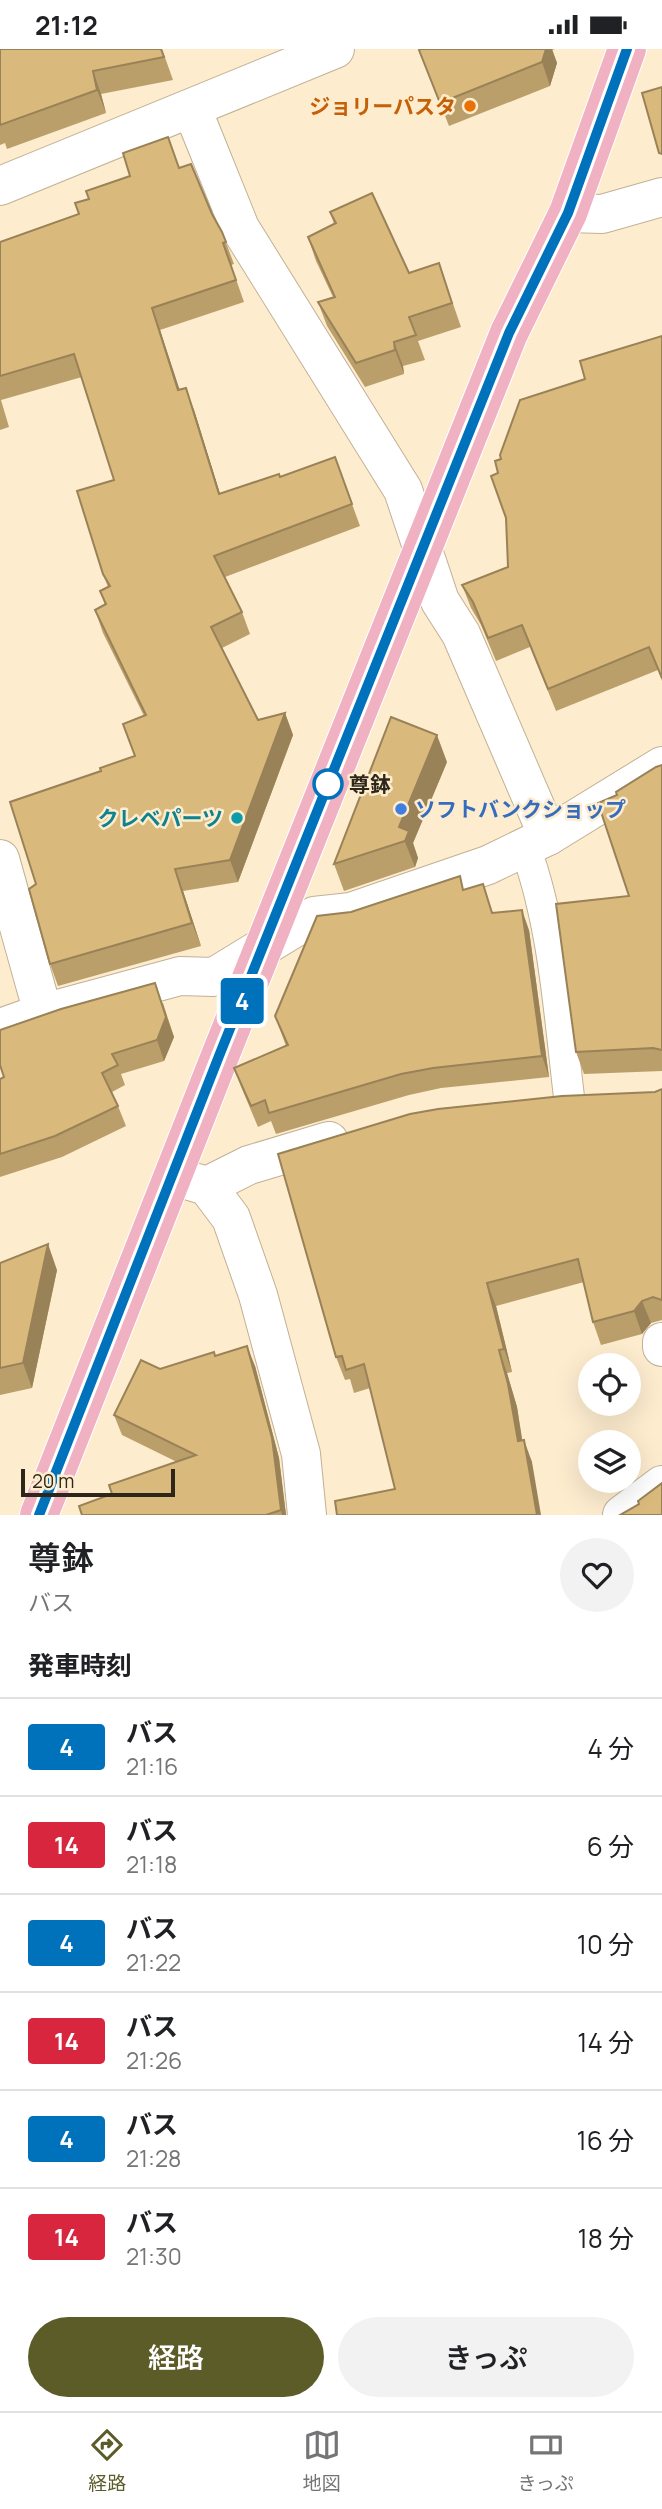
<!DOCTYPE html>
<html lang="ja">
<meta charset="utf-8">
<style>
body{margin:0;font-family:Manrope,"Noto Sans JP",sans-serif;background:#f2f2f2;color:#202124;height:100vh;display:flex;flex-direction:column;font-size:26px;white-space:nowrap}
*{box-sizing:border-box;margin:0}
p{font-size:23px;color:#757577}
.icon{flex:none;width:38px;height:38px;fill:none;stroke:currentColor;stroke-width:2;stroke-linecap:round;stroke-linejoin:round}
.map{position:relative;height:1466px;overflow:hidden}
.side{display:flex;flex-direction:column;background:#fff;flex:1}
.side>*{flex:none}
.badge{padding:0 14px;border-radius:5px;font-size:24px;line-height:46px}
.controls{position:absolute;left:578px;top:1304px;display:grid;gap:14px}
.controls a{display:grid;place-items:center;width:63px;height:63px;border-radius:50%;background:#fff;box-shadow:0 7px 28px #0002;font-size:35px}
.scale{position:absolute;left:21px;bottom:18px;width:154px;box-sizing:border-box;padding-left:7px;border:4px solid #2d271b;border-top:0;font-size:19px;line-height:24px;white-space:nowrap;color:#2d271b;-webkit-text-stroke:5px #fdecce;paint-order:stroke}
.map>.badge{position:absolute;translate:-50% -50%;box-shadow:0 0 0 4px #fff}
h2{padding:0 28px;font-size:26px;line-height:63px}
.round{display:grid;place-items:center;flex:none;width:74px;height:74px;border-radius:37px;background:#f2f2f2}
.summary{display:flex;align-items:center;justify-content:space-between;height:119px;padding:0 28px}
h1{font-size:33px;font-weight:600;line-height:52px}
.action{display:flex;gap:14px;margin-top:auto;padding:14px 28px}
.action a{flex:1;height:80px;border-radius:42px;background:#5c5c29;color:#fff;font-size:28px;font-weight:600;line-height:80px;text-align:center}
.action a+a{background:#f2f2f2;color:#202124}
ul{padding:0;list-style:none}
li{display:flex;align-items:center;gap:21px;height:98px;padding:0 28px;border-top:2px solid #e0e0e0}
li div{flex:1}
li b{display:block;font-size:26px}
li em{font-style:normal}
li .badge{min-width:77px;font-weight:700;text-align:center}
.status{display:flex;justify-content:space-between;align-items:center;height:49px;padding:0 35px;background:#fff;direction:ltr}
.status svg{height:19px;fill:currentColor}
.menu{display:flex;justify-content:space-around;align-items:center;height:98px;border-top:2px solid #e0e0e0;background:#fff;font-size:19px;color:#757577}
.menu a{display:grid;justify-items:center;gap:4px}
.menu .active{color:#5c5c29}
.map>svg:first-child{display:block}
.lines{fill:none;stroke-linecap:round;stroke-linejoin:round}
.service-casing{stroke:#c1b195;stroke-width:32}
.minor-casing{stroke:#c1b195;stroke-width:40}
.trunk-casing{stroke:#fff;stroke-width:40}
.service{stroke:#fff;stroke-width:30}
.minor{stroke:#fff;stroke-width:38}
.trunk{stroke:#f0b2c2;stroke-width:38}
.wall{fill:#bb9f6b}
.shaded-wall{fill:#998257}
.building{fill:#dab97c;stroke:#998257;stroke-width:2}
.line-casing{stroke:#fff;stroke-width:16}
.line{stroke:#0072bc;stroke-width:10}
.food-dot{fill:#e8710a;stroke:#fdecce;stroke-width:2.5}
.stop-dot{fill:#fff;stroke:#0072bc;stroke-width:3.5}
.shop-dot{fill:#3f7fe0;stroke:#fdecce;stroke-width:2.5}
.culture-dot{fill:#0f9aa8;stroke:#fdecce;stroke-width:2.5}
.labels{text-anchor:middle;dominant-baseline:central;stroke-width:5;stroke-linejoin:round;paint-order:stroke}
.food-label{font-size:21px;font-weight:bold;fill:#c56008;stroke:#fdecce;text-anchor:end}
.stop-label{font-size:21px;font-weight:bold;fill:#2d271b;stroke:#fdecce;text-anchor:start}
.shop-label{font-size:21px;font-weight:bold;fill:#366cbe;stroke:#fdecce;text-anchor:start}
.culture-label{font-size:21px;font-weight:bold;fill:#0d838f;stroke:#fdecce;text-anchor:end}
</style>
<div class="status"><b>21:12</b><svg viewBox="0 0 49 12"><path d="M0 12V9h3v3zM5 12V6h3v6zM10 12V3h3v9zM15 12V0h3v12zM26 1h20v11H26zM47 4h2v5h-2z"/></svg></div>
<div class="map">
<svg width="662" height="1466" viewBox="0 0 662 1466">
<rect width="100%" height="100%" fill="#fdecce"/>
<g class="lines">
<g class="service-casing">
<path id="service" d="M525,798C554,877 559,965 569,1048"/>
</g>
<g class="minor-casing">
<g id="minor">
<polyline points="192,60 240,179 403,441 440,552 461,585 548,787"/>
<polyline points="0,137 335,0"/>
<polyline points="568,164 602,165 662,148"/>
<polyline points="0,810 43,964"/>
<polyline points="0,979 43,964 180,927 214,928 314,867 351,863 488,816 548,787 662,717"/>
<polyline points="173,1127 207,1137 249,1116 329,1092"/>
<polyline points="207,1137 231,1169 258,1246 301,1405 307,1466"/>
<polyline points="662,1293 662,1298"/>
<polyline points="622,1466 662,1436"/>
</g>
</g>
<g class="trunk-casing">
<polyline id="trunk" points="39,1466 220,1007 509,284 568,164 627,0"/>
</g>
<use href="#service" class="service"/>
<use href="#minor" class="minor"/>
<use href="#trunk" class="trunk"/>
</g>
<g class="wall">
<polygon points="0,0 162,0 173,31 101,45 106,64 7,100 5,94 0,96"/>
<polygon points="421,0 555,0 552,1 557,14 550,37 449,77 419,1"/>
<polygon points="179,119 212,165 222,183 234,215 231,216 244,253 160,281 179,341 194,361 220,445 280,428 335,408 360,477 225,528 242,563 250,585 222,599 258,671 285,664 293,686 238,833 183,842 201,897 58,937 50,915 36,835 101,722 135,707 144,667 103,584 95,561 105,556 100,542 108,538 103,525 114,431 82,328 1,351 9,378 0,381 0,193 79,165"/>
<polygon points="330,163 409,224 439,214 461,278 418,292 425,311 403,317 404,325 365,338 327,277 318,253 333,248 316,212 308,188 334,175"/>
<polygon points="662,287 662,632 658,621 556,662 530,598 496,612 481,576 471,559 462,536 508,518 506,469 498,424 501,410 585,330"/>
<polygon points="447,713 413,794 418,809 415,818 344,842 334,815"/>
<polygon points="662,716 662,1022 584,1025 576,1003 629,847 617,746"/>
<polygon points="464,841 490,856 493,864 529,881 549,1028 441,1039 409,1046 276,1085 271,1072 258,1078 242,1040 234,1019 286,997 275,967 351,863"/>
<polygon points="163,954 174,988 164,1012 121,1025 125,1036 112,1043 118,1057 126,1077 62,1108 0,1128 0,1030"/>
<polygon points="662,1040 662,1271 651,1274 642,1285 601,1296 593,1273 584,1233 496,1257 512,1323 507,1324 517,1358 522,1391 532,1413 395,1440 370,1339 354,1344 350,1330 345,1331 336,1308 655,1043"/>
<polygon points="0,1214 57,1221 32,1339 0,1346"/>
<polygon points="215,1307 255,1317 279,1409 286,1466 82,1466 112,1445 177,1413 122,1386 114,1366 160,1320"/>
</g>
<g class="shaded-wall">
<polygon points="546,0 552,0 557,14 550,37 542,13"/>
<polygon points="93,22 101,45 106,64 97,41"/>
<polygon points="152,259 160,281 187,363 178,341"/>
<polygon points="394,293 403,317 404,325 395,301"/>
<polygon points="186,339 194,361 227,467 219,445"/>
<polygon points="285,664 293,686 238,833 230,811"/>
<polygon points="437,686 447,713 413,794 418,809 415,818 399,778"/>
<polygon points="175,820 183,842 201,897 192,874"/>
<polygon points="522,861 529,881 549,1028 542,1007"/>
<polygon points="155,934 174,988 164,1012 157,991"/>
<polygon points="48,1195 57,1221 32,1339 23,1314"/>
<polygon points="487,1234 496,1257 512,1323 504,1300"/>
<polygon points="642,1252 651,1274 642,1285 634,1262"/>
<polygon points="247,1297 255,1317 279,1409 286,1466 282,1466 281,1461"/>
<polygon points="499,1301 507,1324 517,1358 526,1415 518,1392"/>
<polygon points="524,1391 532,1413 541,1466 537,1466"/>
</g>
<g class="building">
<polygon points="0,0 161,0 164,8 93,22 97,41 0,76"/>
<polygon points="421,0 546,0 542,13 440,54 419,1"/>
<polygon points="662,38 662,105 659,104 642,44"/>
<polygon points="168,88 179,119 191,115 212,165 222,183 226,193 223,194 236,231 152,259 178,341 186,339 219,445 279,425 280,428 335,408 352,455 214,507 242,563 211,578 258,671 285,664 230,811 175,820 192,874 50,915 29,840 36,835 10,753 101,722 100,719 135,707 123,675 146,666 95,561 106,555 100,542 110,537 103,525 77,442 114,431 74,305 0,327 0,193 79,165 75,154 89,150 86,142 130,127 123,104"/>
<polygon points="372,144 409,224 439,214 452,254 409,268 416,286 394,293 395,301 356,314 318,253 335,248 308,188 336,174 330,163"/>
<polygon points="662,287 662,629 649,598 548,640 522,576 488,589 473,553 462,536 508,518 506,469 491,427 498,424 495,412 501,410 500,406 520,351 585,330 580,312"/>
<polygon points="391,668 437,686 399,778 409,782 405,792 334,815"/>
<polygon points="662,716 662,1001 653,999 576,1003 556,855 629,847 598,754 617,746 616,743 656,718"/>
<polygon points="460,827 463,841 483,835 492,864 522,861 542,1007 433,1019 401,1025 269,1064 265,1051 251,1057 234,1019 288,996 275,967 317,867 351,863"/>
<polygon points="155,934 166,968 157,991 112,1005 118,1016 102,1024 118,1057 55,1087 0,1105 0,1030 4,1028 0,1016 0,981 61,960"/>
<polygon points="662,1040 662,1251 653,1248 642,1252 634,1262 593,1273 578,1210 487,1234 504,1300 499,1301 508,1335 518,1392 524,1391 537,1466 337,1466 335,1452 395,1440 364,1315 346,1321 342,1307 336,1308 278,1105 410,1065 438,1060 562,1047 655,1043"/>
<polygon points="48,1195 23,1314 0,1319 0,1214"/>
<polygon points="247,1297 272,1389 281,1461 266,1466 82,1466 79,1457 112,1445 109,1436 196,1406 114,1366 141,1311 160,1320 214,1303 215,1307"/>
<polygon points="662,1434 662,1466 620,1466 639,1455 638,1452"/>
</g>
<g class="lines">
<g class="line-casing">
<polyline id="line" points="39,1466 219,1007 509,284 568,164 627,0"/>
</g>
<use href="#line" class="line"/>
</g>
<circle class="food-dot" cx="470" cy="57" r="7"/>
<circle class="stop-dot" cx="328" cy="735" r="14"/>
<circle class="shop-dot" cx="401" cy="760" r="7"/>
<circle class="culture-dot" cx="237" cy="769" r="7"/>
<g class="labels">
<g class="food-label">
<text x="456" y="57">ジョリーパスタ</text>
</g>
<g class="stop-label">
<text x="349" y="735">尊鉢</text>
</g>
<g class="shop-label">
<text x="415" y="760">ソフトバンクショップ</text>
</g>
<g class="culture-label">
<text x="223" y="769">クレベパーツ</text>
</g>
</g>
</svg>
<div class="controls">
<a><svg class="icon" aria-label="locate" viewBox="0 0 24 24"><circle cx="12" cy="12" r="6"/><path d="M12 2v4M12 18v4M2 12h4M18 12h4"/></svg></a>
<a><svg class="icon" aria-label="layers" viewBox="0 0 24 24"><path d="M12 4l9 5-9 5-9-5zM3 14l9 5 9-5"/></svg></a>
</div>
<div class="scale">20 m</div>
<b class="badge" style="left:242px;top:952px;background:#0072bc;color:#fff">4</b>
</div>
<section class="side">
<div class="summary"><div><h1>尊鉢</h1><p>バス</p></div><a class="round"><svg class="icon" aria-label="heart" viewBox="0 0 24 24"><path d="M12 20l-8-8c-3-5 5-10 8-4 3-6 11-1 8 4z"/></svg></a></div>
<h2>発車時刻</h2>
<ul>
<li><span class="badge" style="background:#0072bc;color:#fff">4</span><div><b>バス</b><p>21:16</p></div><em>4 分</em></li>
<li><span class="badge" style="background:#d7263d;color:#fff">14</span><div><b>バス</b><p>21:18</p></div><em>6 分</em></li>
<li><span class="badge" style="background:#0072bc;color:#fff">4</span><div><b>バス</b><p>21:22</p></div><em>10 分</em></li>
<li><span class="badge" style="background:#d7263d;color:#fff">14</span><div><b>バス</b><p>21:26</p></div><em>14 分</em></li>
<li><span class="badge" style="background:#0072bc;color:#fff">4</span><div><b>バス</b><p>21:28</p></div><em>16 分</em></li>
<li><span class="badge" style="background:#d7263d;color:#fff">14</span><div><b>バス</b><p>21:30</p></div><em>18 分</em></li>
</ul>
<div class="action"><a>経路</a><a>きっぷ</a></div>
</section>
<nav class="menu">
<a class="active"><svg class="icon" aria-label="directions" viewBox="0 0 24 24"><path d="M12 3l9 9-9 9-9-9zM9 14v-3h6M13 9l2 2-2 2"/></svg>経路</a>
<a><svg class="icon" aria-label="map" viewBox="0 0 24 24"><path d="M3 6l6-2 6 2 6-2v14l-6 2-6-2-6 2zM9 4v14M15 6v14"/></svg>地図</a>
<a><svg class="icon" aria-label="tickets" viewBox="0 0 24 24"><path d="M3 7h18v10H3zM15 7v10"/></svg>きっぷ</a>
</nav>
